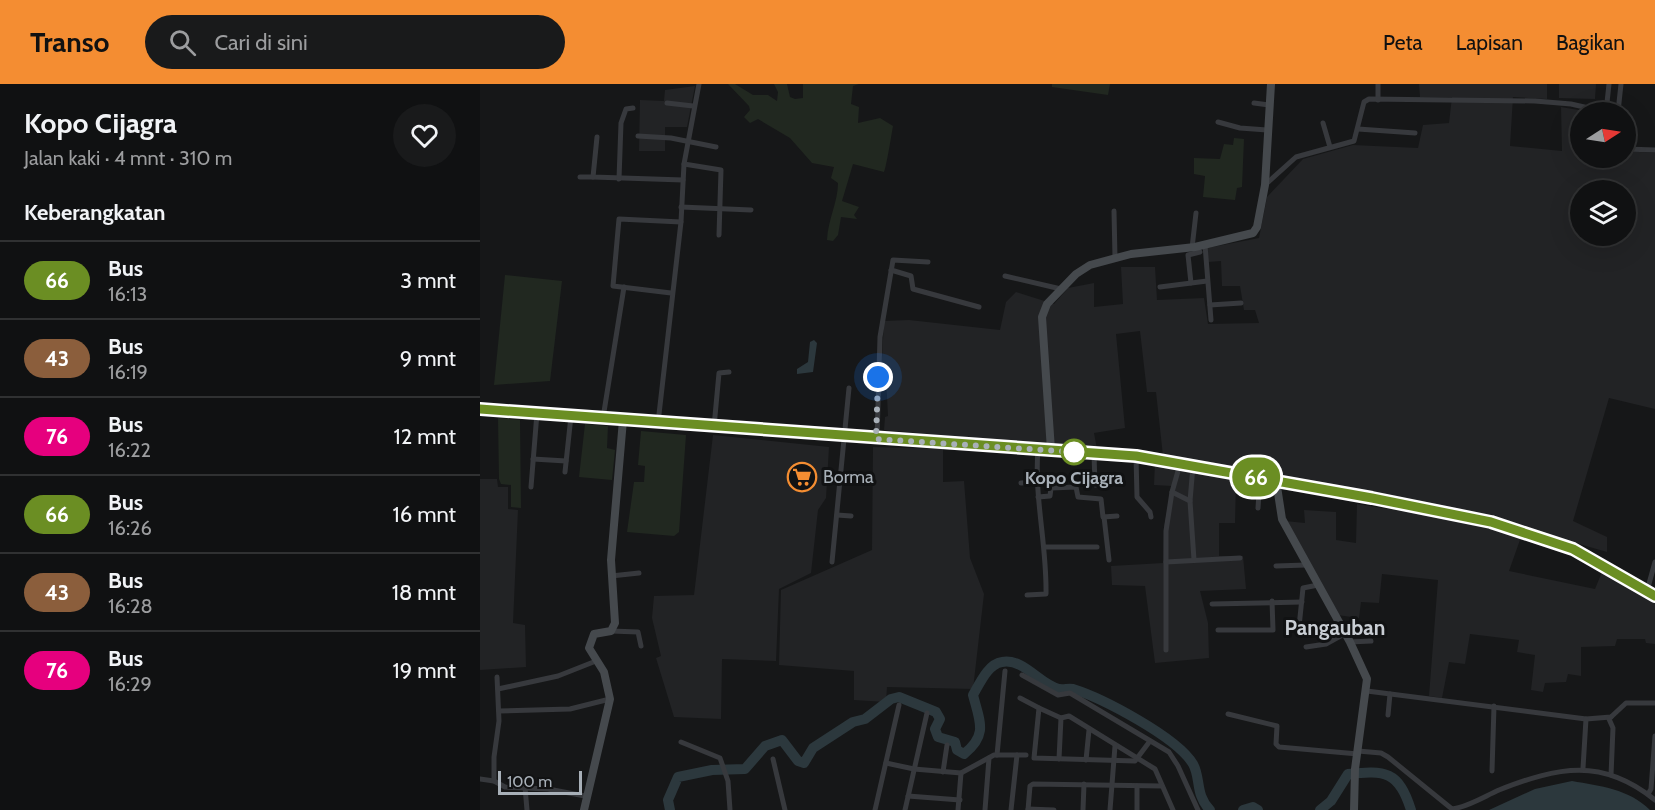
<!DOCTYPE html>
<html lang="id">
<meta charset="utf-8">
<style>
body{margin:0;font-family:Cabin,sans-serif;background:#191a1b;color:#f1f3f6;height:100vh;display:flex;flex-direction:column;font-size:22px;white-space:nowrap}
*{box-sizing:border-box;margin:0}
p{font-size:20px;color:#9c9d9f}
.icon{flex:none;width:33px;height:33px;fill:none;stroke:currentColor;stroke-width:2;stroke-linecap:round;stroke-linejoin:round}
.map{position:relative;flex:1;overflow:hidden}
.panel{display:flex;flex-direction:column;background:#101112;width:480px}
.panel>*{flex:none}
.badge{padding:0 12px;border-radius:20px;font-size:21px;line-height:39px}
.needle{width:39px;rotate:78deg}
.controls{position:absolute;left:1090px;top:18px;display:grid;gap:12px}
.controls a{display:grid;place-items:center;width:66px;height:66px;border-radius:50%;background:#101112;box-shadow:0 6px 24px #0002,0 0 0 2px #303132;font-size:30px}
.scale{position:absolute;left:18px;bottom:15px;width:84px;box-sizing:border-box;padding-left:6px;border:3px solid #a8b0b8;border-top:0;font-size:16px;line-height:21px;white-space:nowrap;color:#a8b0b8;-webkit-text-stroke:4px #111213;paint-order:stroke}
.you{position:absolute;width:30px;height:30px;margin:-15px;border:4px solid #fff;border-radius:50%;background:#1a73e8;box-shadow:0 0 0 9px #1a73e833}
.map>.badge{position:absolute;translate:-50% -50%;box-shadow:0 0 0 3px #fff}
h2{padding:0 24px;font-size:22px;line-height:54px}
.round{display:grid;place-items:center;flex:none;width:63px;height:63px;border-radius:32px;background:#191a1b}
.summary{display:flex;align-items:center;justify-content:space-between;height:102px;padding:0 24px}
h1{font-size:28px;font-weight:700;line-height:45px}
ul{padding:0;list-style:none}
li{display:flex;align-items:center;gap:18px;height:78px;padding:0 24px;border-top:2px solid #303132}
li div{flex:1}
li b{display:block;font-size:22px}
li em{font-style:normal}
li .badge{min-width:66px;font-weight:700;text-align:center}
header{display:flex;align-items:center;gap:36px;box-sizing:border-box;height:84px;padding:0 30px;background:#f48d32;color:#111}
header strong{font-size:28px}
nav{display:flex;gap:33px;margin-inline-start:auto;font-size:21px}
.search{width:420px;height:54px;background:#191a1b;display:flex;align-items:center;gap:15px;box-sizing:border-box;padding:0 21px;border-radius:33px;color:#9c9d9f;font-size:22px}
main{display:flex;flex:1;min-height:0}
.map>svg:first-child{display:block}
.built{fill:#222325;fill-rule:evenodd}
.green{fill:#212820}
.water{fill:#2c383d}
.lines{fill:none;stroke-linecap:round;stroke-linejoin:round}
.river{stroke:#2c383d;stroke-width:10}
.street{stroke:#37393d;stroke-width:5}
.secondary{stroke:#45494d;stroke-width:8}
.primary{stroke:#53575c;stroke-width:9}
.line-casing{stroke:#fff;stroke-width:14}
.line{stroke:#6b8e23;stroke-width:9}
.walk{stroke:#a8b0b8;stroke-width:6;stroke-dasharray:0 10.8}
.stop-dot{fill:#fff;stroke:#6b8e23;stroke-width:3}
.labels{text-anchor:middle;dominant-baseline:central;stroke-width:6;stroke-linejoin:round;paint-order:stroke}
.poi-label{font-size:18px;fill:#a8b0b8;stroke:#111213;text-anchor:start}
.stop-label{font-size:18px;font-weight:bold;fill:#a8b0b8;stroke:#111213}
.quarter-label{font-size:21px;font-weight:bold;fill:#c9ced4;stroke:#111213}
</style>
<header>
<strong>Transo</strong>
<div class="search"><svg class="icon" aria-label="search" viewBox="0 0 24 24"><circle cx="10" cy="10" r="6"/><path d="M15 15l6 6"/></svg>Cari di sini</div>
<nav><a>Peta</a><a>Lapisan</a><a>Bagikan</a></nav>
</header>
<main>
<section class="panel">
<div class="summary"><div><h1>Kopo Cijagra</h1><p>Jalan kaki · 4 mnt · 310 m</p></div><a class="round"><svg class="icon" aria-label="heart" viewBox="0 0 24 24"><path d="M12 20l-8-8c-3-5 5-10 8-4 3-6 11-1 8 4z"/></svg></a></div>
<h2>Keberangkatan</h2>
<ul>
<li><span class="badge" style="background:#6b8e23;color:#fff">66</span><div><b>Bus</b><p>16:13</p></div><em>3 mnt</em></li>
<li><span class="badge" style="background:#8b5e3c;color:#fff">43</span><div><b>Bus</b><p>16:19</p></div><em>9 mnt</em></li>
<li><span class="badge" style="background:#e6007e;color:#fff">76</span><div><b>Bus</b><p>16:22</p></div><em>12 mnt</em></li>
<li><span class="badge" style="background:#6b8e23;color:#fff">66</span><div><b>Bus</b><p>16:26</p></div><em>16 mnt</em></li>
<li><span class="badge" style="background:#8b5e3c;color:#fff">43</span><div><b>Bus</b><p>16:28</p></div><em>18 mnt</em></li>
<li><span class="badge" style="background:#e6007e;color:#fff">76</span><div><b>Bus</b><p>16:29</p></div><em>19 mnt</em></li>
</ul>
</section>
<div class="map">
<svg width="1175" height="726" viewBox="0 0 1175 726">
<rect width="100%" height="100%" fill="#161718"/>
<g class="built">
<path d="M939,0H1067V15L1033,13L1030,62L1082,67L1081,23L1110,28H1101V74H1146V67L1175,69V325L1129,314L1093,437L1127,453V468L1003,432L800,393L736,386L683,372L676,308H667L660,247L636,250L645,344L614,349L617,365L404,346L405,333L408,332L406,293H401L404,237L429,236L520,246L526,218L536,208L574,220L588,204L614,199V223L643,220L641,183H675L677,216L724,214L728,240L779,239L775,226H764L760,202H742L741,177L728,178L727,164L779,154L787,113L823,75L873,61L938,64L943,41L969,39L972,13H940ZM1101,106H1146V152H1101Z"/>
<polygon points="1079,0 1116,0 1115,15 1079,14"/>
<polygon points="215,2 207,43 185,43 185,67 159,67 160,16 184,17 185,6"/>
<polygon points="233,351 349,363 346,414 338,426 331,489 299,505 296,577 242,575 241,635 194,633 176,574 181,572 172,534 174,512 214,511"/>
<polygon points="393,363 463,365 463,398 484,397 490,474 504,510 493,605 407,603 406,618 374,616 374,587 299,581 301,506 392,466"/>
<polygon points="675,378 756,397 755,439 739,439 739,472 763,472 766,505 720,507 728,539 729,574 675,579 665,502 632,501 631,482 683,479 684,443 692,402 674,401"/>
<polygon points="0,395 17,395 18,403 28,403 28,425 38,426 33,539 45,541 46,583 0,586"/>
<polygon points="877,420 983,437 1041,453 1029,487 1115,505 1122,488 1175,519 1175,560 1166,559 1165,555 1137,555 1135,562 1101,563 1101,592 1088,590 1086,598 1065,599 1063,608 1051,606 1055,571 1037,568 1039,556 990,550 985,580 969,578 962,614 949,612 958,496 902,490 899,519 881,518 879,534 857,531 805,437 825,439 824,426 856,428 856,456 876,459"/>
</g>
<g class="green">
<path d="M248,0H255L273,11H288L297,17L298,8L294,0H307L310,13L315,15L323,14V0H379L373,2L371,20L379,23L378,39L400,34L413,42C412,48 406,85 404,88L373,80L362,117L379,123L374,131L377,135L361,133L358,151L353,157L347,156C348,135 358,118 358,99L351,94L354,83L332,79L310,54L278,35L270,39L264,33L270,26L269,22Z"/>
<polygon points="572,0 630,0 628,11 572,3"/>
<polygon points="754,54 764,55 762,103 757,104 755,116 723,113 725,92 714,90 714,74 740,75 744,60 753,61"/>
<polygon points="25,191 82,197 70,297 14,301"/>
<polygon points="18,334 40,336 41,424 31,423 31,401 21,400 19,395"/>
<polygon points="105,340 128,342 127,364 135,366 132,396 99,393"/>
<polygon points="161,347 206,351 199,448 194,452 147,448 154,398 164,398 165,382 158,381"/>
</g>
<g class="water">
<polygon points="334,256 337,259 333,288 317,290 317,285 328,278 330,258"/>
<path d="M1092,697C1120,702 1149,705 1170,726H1009L1055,705Z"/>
</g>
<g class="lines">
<g class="river">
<path d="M190,726L188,716L198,693L232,686L265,685L285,662L302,656L318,677L324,679L333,664L373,638L385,635L411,615L419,613L456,628L460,635L455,645L458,653L475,658L477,666L484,670C508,651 500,638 493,611C500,599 508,580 522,578C544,574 559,600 579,605C584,606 588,604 593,605C622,614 697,653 713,680C721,694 715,711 730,726"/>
<polyline points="763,726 773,723 778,726"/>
<path d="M840,726L851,717L868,690C905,686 919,687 931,726"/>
</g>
<g class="street">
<polyline points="898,0 898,16"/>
<polyline points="187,19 213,22"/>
<polyline points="774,19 789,21"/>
<polyline points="1126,28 1129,0"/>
<polyline points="1138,28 1141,0"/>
<polyline points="738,38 760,44 787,46"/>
<polyline points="843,39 850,63"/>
<polyline points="878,45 935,49"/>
<polyline points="158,52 191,54 236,63"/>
<polyline points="117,53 113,93 203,96"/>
<polyline points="1146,65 1175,66"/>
<polyline points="204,80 241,86 239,151"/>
<polyline points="100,93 113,93"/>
<polyline points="139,95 141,39 146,25 153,24"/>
<polyline points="785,101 816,73 874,57 884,18 889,15 1055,17 1091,20 1126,28"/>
<polyline points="201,123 271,126"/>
<polyline points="634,127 635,174"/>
<polyline points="725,161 731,236"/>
<polyline points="712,164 716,129"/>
<polyline points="411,186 431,192 433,205 499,223"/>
<polyline points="525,192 581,205"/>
<polyline points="711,199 708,171 720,168"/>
<polyline points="680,203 727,197"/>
<polyline points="191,209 133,202 139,135 201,138"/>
<polyline points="730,221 761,219"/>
<polyline points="123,334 144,203"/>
<polyline points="178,339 201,138 204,80 219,0"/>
<polyline points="234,343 239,289 249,288"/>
<polyline points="397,355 400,253 413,176 448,178"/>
<polyline points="614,370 615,401"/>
<polyline points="656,372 657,413 670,428 671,433"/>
<polyline points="53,375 86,377"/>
<polyline points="713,382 710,417 714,476"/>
<polyline points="85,388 91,332"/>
<polyline points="541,399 557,398"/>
<polyline points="51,403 57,329"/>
<polyline points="692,408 710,417"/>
<polyline points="558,413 570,412 571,404 596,403 598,413 621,415 623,433 637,432"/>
<polyline points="778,424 780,394"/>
<polyline points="357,431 371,432"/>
<polyline points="624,433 629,476"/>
<polyline points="565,463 617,463"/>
<polyline points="352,478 369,304"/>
<polyline points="686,478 760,474"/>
<polyline points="796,482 826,481"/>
<polyline points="131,492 159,489"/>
<polyline points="1167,507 1175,478"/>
<path d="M547,511L566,510C567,461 554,414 558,365"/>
<polyline points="732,520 822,518"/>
<polyline points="819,543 823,504 838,501"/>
<polyline points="738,546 793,546 792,517"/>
<polyline points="131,547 158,548 161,562"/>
<polyline points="870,558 891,557"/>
<polyline points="826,563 846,560 864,550"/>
<polyline points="686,566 686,447 692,408 700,380"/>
<polyline points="542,591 578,611 590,609 689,668 698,682 718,726"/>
<polyline points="18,605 78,592 116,577"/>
<polyline points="887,607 1106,635 1131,633 1146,619 1175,619"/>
<polyline points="540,614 559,624"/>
<polyline points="19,627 90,625 130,615"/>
<polyline points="748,630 797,642 796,660 799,663 878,670"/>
<polyline points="908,631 910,610"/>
<polyline points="1131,633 1129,635 1133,644 1131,691"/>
<polyline points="581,634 559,624 554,674 655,677 670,657"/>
<polyline points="201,658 240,674 248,697 250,726"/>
<path d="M878,667L901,669L908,673L972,725C988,723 1005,712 1019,706C1078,683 1122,673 1175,716"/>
<polyline points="517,671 525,587"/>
<polyline points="293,675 305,726"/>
<polyline points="579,675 581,634 589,632 675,685 693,726"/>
<polyline points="606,676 609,646"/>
<polyline points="406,679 434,685 481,689 514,671 546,671"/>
<polyline points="1103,684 1106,635"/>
<polyline points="1012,687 1014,622"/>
<polyline points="463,688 467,661"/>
<polyline points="0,695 14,697 25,703 68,705 105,712"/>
<polyline points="14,697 14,673 19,637 17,593"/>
<polyline points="45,703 47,726"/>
<polyline points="1168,710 1171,705 1175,652"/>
<polyline points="428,712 480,716"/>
<polyline points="548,725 574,726"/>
<polyline points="395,726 419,621"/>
<polyline points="425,726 447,629"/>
<polyline points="478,726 481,689"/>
<polyline points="505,726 509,674"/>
<polyline points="531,726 537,671"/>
<polyline points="548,726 550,702 553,700 682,702"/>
<polyline points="603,726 604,700"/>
<polyline points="630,726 635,662"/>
<polyline points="657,726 657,702"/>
</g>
<g class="secondary">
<polyline points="571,366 562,233 567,220 596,190 610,181 651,170 715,163 773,149 777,143 785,101 791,0"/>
<polyline points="796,396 802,435 870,558 887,595 875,685 874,726"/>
<polyline points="104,726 130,615 124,588 109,564 114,550 131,547 135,539 131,476 143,336"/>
</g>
<polyline class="primary" points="0,325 656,372 914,418 1016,440 1093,465 1175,511"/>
</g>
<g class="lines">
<g class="line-casing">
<polyline id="line" points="0,325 656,372 892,414 1011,438 1093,465 1175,512"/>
</g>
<use href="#line" class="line"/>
<polyline class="walk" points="398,293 396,355 594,368"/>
</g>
<defs>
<g id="supermarket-ring" transform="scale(1.5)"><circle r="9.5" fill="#111213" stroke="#f48d32" stroke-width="1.5"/><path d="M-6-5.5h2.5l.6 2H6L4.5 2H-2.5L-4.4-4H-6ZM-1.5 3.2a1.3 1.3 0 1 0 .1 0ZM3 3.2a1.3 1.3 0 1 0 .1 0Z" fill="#f48d32"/></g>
</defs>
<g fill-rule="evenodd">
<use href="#supermarket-ring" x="322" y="393"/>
</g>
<circle class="stop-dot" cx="594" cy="368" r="12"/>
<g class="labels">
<g class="poi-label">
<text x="343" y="393">Borma</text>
</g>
<g class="stop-label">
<text x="594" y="394">Kopo Cijagra</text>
</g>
<g class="quarter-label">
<text x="855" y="543">Pangauban</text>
</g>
</g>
</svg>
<div class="controls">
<a><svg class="needle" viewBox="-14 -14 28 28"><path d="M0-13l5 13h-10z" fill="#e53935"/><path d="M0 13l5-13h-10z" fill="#9c9d9f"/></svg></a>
<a><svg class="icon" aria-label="layers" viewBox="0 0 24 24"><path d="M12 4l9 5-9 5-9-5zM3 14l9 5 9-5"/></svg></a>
</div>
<div class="scale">100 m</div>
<div class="you" style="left:398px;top:293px"></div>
<b class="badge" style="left:776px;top:393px;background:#6b8e23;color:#fff">66</b>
</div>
</main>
